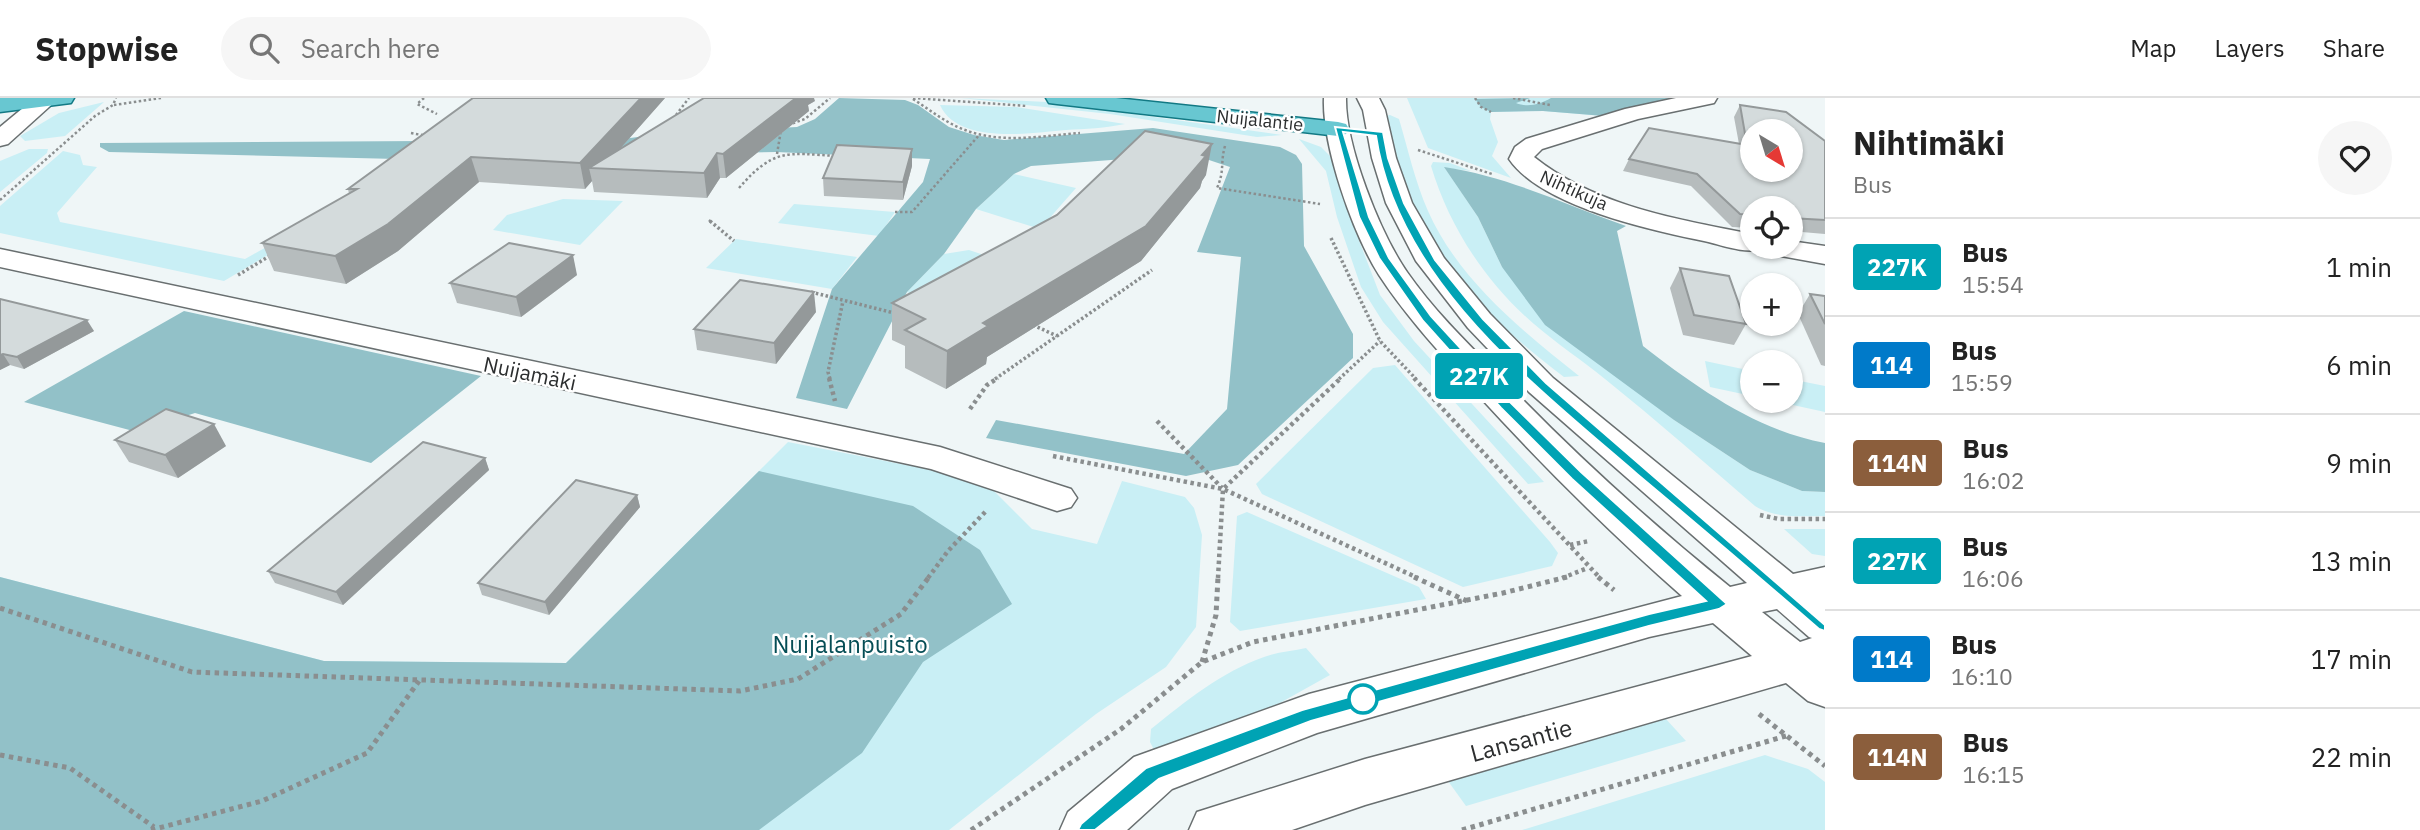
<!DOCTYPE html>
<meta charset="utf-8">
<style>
body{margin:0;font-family:"IBM Plex Sans",sans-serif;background:#f6f6f6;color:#222;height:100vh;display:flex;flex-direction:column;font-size:26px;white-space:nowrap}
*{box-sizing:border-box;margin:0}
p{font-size:23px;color:#767676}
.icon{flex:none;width:38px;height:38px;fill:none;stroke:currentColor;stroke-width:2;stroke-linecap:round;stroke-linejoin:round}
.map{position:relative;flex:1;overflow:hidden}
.sheet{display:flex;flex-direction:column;background:#fff;width:595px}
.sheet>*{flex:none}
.badge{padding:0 14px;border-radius:5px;font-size:24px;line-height:46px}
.needle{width:46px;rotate:142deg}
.controls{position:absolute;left:1740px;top:21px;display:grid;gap:14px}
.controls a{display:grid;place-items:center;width:63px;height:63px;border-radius:50%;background:#fff;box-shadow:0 2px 5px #0004;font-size:35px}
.map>.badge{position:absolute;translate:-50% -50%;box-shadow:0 0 0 4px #fff}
.round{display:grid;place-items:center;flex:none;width:74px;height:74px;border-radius:37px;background:#f6f6f6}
.summary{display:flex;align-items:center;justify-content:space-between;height:119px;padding:0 28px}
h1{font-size:33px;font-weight:800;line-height:52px}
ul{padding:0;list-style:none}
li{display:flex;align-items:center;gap:21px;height:98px;padding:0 28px;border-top:2px solid #e0e0e0}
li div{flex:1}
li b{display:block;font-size:26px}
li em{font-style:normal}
li .badge{min-width:77px;font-weight:700;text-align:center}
header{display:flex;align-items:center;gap:42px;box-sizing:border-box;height:98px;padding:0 35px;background:#fff;border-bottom:2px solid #e0e0e0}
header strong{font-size:33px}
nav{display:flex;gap:38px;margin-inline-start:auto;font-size:24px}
.search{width:490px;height:63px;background:#f6f6f6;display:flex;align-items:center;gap:18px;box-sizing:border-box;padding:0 24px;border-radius:38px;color:#767676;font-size:26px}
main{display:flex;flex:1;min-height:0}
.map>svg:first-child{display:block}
.green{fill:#c9eff5}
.forest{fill:#92c1c8}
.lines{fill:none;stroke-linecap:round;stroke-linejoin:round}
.minor-casing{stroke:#696f70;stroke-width:3}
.major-casing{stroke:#127984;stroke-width:3}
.path-far3{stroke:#8a8e8f;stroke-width:2.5;stroke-dasharray:2.5 2.5;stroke-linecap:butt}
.path-far2{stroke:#8a8e8f;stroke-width:3.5;stroke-dasharray:2.5 2.5;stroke-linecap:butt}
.path-far1{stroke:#8a8e8f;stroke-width:4.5;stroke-dasharray:3.5 3.5;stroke-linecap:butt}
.path{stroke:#8a8e8f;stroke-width:5;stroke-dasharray:4.5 4.5;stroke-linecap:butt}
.minor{fill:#fff;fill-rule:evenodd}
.major{fill:#68c7d1;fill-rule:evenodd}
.wall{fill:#b6bcbd}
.shaded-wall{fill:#94999a}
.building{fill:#d4dbdc;stroke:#94999a;stroke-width:2;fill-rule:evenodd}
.line{fill:#00a3b4;stroke:#fff;stroke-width:2}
.stop-dot{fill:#fff;stroke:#00a3b4;stroke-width:3.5}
.labels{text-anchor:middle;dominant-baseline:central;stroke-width:5;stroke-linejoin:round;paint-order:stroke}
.far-street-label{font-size:18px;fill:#2c2e2f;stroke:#fff}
.street-label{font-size:21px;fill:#2c2e2f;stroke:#fff}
.near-park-label{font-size:24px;fill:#054d55;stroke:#fff}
.near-street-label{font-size:24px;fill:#2c2e2f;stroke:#fff}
</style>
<header>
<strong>Stopwise</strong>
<div class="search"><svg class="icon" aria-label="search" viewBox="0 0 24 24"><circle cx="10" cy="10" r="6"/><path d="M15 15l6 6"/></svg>Search here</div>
<nav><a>Map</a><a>Layers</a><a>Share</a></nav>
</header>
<main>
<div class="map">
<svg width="1825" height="732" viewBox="0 0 1825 732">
<rect width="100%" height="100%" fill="#eff6f7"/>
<g class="green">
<polygon points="961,0 1047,4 1282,37 1257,39 1110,16"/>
<polygon points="1407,0 1689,0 1604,18 1543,13 1491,14 1490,21 1498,44 1492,58 1511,80 1428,50"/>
<polygon points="104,4 65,38 25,43 20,38 59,15"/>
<path d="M940,7L1016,9L1125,26C1106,30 1085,31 1066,32C1031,35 958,47 940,7Z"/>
<path d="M1390,17L1399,21C1408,51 1415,84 1428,113C1458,181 1522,233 1579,278L1564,279C1501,232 1441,174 1409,101C1398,76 1394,45 1386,18Z"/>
<polygon points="1299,41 1321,49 1334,62 1345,106 1380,197 1414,243 1544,384 1528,386 1383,224 1361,189 1337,119 1326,73"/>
<polygon points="29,51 48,51 47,55 0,94 0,63"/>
<polygon points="63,53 80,57 83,67 97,69 57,115 60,124 245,161 277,143 288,145 224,183 0,135 0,108"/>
<path d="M1433,64L1450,65L1471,73L1445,70L1478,119L1502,169L1674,322L1750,372L1802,393L1825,394V418C1801,418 1776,421 1755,408C1705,365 1656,322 1605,281C1582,262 1557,246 1534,226C1485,184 1449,128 1431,68Z"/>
<polygon points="1014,76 1076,90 1040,131 976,111"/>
<polygon points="563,101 623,103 580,147 493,132 507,117"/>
<polygon points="794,106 895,114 879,138 778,125"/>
<polygon points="736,141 857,159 832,191 706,170"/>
<polygon points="969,152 987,158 938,209 907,194 944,156"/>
<polygon points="1705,263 1752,273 1752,298 1710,289"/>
<polygon points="1395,267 1550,444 1558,455 1552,468 1463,489 1262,396 1256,386 1373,270"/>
<polygon points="1790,281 1825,288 1825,314 1775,303 1790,303"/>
<polygon points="788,344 957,377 989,388 1032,431 1097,446 1122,383 1185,399 1194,410 1202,437 1196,529 1166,569 1096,616 949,732 0,732 0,479 324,563 566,565"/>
<polygon points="1247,414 1419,489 1426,501 1240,533 1230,524 1237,418"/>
<polygon points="1784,431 1825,431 1825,458 1812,456"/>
<path d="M1306,550L1330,577L1237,629L1159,661L1150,644L1151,631C1185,604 1221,574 1264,559C1277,554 1293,553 1306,550Z"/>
<polygon points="1666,621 1686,643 1466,708 1448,683"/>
<polygon points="1765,657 1808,671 1825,684 1825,732 1522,732"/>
</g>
<g class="forest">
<polygon points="839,0 905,2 918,7 949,29 974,37 1004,42 1153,30 1280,49 1296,57 1302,66 1304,148 1353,236 1353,260 1238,367 1186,378 986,340 996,322 1184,356 1227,311 1241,159 1197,154 1230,69 1191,56 1031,68 1014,76 976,111 944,156 907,194 847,311 796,300 832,191 923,84 930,61 776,54 397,61 109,54 100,49 100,45 615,42 668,35 797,29 815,21"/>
<path d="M1530,0L1516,5C1528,10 1541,6 1551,0H1689L1604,18L1543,13L1491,14L1481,9L1475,1Z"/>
<path d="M1444,69C1507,78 1566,107 1626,128L1617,133L1643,248C1696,289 1757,333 1825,345V394L1802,393L1750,372L1674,322L1545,227L1502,169L1478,119Z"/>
<polygon points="184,213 481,278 371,365 195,315 137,334 24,304"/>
<polygon points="759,373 913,408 980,452 1012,506 923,564 862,655 759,732 0,732 0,479 324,563 566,565"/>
</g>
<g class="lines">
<g class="minor-casing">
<g id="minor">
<polygon points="35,0 59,0 8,46 0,48 0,29"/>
<path d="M1324,0H1346C1345,47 1380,135 1407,174C1432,210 1464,242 1495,273C1568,350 1647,422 1730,489L1747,485L1529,294L1468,230L1416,163L1386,105L1372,60L1363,12L1357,0H1379L1385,12L1396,60L1412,105L1444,160L1490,216L1553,280L1793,476L1825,469V609L1808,603L1786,585L1365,707L1292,732H1189L1197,714L1365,661L1752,558L1713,525L1649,539L1317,635L1172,691L1127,732H1060L1068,714L1134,659L1309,596L1682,498C1610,435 1542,367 1477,296C1443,258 1407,220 1379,177C1353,136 1322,48 1324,0ZM1777,511L1809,539L1812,540L1800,544L1762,514Z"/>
<path d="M1676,0H1717L1714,5L1638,21L1542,51L1534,59C1595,108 1676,121 1752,136V149H1790V143L1825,148V166L1765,155L1762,151C1744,156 1722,147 1704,143C1650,132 1541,108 1509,61L1515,49L1526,41L1625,11Z"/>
<polygon points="0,151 940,349 1071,391 1077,400 1071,409 1057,413 931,371 0,169"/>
</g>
</g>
<g class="major-casing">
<g id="major">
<polygon points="0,0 74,0 71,5 63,6 0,14"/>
<polygon points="1046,0 1116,0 1338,24 1346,26 1349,31 1346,36 1338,38 1057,6 1049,5"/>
</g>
</g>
<g class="path-far3">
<polyline points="424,0 417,6 437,16"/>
<polyline points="913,0 1027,8"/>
<polyline points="1475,0 1481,9 1491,14"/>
<polyline points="1513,0 1550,7"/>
<path d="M913,1C930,12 946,25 965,32C1001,46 1042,38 1080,35"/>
<polyline points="114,7 161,0"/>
<polyline points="676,17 689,0"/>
<polyline points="788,27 805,21 830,0"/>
<polyline points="411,35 427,38"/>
<path d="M1225,48C1220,65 1225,72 1217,90L1320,106"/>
<polyline points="1418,52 1492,76"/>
<polyline points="777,56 781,32"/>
<path d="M739,90C774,50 786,55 836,58"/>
<polyline points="0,102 95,18 113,7 116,0"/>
<polyline points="895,114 912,114 980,36"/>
<polyline points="709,122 712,125"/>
</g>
<g class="path-far2">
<polyline points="710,123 734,143"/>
<polyline points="1331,140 1380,243 1416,281"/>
<polyline points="238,177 273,156"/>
<polyline points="811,194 898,216"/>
<polyline points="1033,227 1057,238"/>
<polyline points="830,281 828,274 843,203"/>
<polyline points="995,281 1152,172"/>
<polyline points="1339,281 1380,243"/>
</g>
<g class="path-far1">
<polyline points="829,280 835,303"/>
<polyline points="1414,280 1600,480"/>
<polyline points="970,311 987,287 998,280"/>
<polyline points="1157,323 1222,390"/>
<polyline points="1053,358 1223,391 1418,480"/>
<polyline points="1760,417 1779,421 1825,421"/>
<polyline points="1570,447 1589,443"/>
<polyline points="928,480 948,453 987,412"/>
<polyline points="1218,480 1223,391 1341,280"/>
<polyline points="1562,480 1588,470"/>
</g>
<g class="path">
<polyline points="1414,479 1467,503"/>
<polyline points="1598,479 1614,492"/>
<polyline points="0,510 192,574 740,593 798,581 901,516 929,479"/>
<polyline points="1202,564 1216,517 1218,479"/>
<polyline points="1759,616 1825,668"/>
<polyline points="0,657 70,670 154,729"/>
<polyline points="151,732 262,703 367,655 419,583"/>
<polyline points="971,732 1121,631 1202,564 1253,544 1503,495 1567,479"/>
<polyline points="1462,732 1786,638"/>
</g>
<use href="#minor" class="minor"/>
<use href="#major" class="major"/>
</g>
<g class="wall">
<polygon points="473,0 665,0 620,51 815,3 808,7 809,13 726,80 720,80 707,100 594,94 592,83 585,91 479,84 398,153 346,186 274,173 262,145 349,96 348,91"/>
<polygon points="1740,7 1825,43 1825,136 1790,133 1790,110 1752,110 1752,130 1732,129 1691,88 1623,73 1629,61 1739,46 1734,19"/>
<polygon points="912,68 903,102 824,98 823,80"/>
<polygon points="1206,77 1202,83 1200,90 1141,163 987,259 986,266 946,291 905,270 905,248 892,242 892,205 1057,117"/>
<polygon points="1680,170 1746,226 1734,247 1683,237 1670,190"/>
<polygon points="577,177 521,219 457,205 450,185"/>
<polygon points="1810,196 1825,198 1825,268 1821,267 1798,216"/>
<polygon points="0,201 94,233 24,271 10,267 0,272"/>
<polygon points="816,214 776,266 697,252 694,231"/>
<polygon points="115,342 226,348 178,380 129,364"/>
<polygon points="485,360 489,372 343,507 275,485 268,473"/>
<polygon points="637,397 640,409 549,517 482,497 478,485"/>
</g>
<g class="shaded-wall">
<polygon points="641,0 665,0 603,70 589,70 592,83 585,91 580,65"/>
<polygon points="796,0 814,0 815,3 808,7 809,13 726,80 723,56"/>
<polygon points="1212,46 1206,77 1202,83 1200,90 1141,163 987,259 986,266 946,291 947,253"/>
<polygon points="912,51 912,68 903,102 903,84"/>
<polygon points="717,55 720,80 707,100 704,75"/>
<polygon points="471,59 479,84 398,153 346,186 335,158"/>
<polygon points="573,157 577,177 521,219 516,199"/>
<polygon points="814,194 816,214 776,266 774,245"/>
<polygon points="87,222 94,233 24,271 17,259"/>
<polygon points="3,256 10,267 0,272 0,257"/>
<polygon points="214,326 226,348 178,380 165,357"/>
<polygon points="485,360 489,372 343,507 336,494"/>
<polygon points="637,397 640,409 549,517 545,504"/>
</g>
<g class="building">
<polygon points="473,0 641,0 580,65 471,59 388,126 335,158 262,145 357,91 348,91"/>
<polygon points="704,0 796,0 723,56 717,55 704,75 589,70"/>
<path d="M1740,7L1786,14L1825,43V122L1790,120V110H1752V117L1740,116L1697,76L1629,61L1649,30L1747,47ZM1752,33H1790V72H1752Z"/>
<polygon points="1145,33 1212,46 1202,57 1206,58 1146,128 983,225 988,228 947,253 905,232 925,221 892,205 1057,117"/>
<polygon points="837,47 912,51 903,84 823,80"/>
<polygon points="509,145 573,157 516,199 450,185"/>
<polygon points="1680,170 1729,178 1746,226 1694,217"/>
<polygon points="740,182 814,194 774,245 694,231"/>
<polygon points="1810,196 1825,198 1825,226"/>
<polygon points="0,201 87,222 17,259 3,256 0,257"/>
<polygon points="166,311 214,326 165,357 115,342"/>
<polygon points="423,344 485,360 336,494 268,473"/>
<polygon points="576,382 637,397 545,504 478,485"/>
</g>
<path class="line" d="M1335,29L1383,34L1388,60L1404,105L1435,162L1483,221L1546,285L1825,527V533L1819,531C1759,479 1698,427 1637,376C1534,287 1397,182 1376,38L1343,34L1369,119L1389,160L1431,218L1510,304L1581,374L1727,506L1719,511L1649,528L1311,623L1159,681L1095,732H1078L1081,726L1146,670L1302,612L1649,516L1706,503L1572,381L1501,310L1423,223L1379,160L1359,119Z"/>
<circle class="stop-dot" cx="1363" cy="601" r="14"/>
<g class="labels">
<g class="far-street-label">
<text transform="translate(1260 22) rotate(6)">Nuijalantie</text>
<text transform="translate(1574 92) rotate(24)">Nihtikuja</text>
</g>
<g class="street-label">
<text transform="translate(530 275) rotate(12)">Nuijamäki</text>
</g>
<g class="near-park-label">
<text x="850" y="546">Nuijalanpuisto</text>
</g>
<g class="near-street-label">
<text transform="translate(1521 642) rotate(-15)">Lansantie</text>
</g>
</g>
</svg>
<div class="controls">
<a><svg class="needle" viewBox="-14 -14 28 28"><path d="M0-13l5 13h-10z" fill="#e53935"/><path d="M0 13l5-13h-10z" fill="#767676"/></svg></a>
<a><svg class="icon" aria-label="locate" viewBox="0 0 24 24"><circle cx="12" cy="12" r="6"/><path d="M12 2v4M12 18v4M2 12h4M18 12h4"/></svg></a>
<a>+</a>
<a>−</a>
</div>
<b class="badge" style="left:1479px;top:278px;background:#00a3b4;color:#fff">227K</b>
</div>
<section class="sheet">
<div class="summary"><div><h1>Nihtimäki</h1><p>Bus</p></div><a class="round"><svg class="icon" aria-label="heart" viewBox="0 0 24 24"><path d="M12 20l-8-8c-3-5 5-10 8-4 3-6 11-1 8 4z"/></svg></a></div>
<ul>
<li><span class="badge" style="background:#00a3b4;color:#fff">227K</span><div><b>Bus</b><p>15:54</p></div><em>1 min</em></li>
<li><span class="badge" style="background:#007ac9;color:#fff">114</span><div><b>Bus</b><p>15:59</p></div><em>6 min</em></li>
<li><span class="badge" style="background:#8b5e3c;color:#fff">114N</span><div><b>Bus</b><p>16:02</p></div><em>9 min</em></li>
<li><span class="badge" style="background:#00a3b4;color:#fff">227K</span><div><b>Bus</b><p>16:06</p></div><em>13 min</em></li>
<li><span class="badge" style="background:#007ac9;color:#fff">114</span><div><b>Bus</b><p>16:10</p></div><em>17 min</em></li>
<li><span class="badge" style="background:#8b5e3c;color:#fff">114N</span><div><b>Bus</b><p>16:15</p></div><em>22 min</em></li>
</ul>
</section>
</main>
